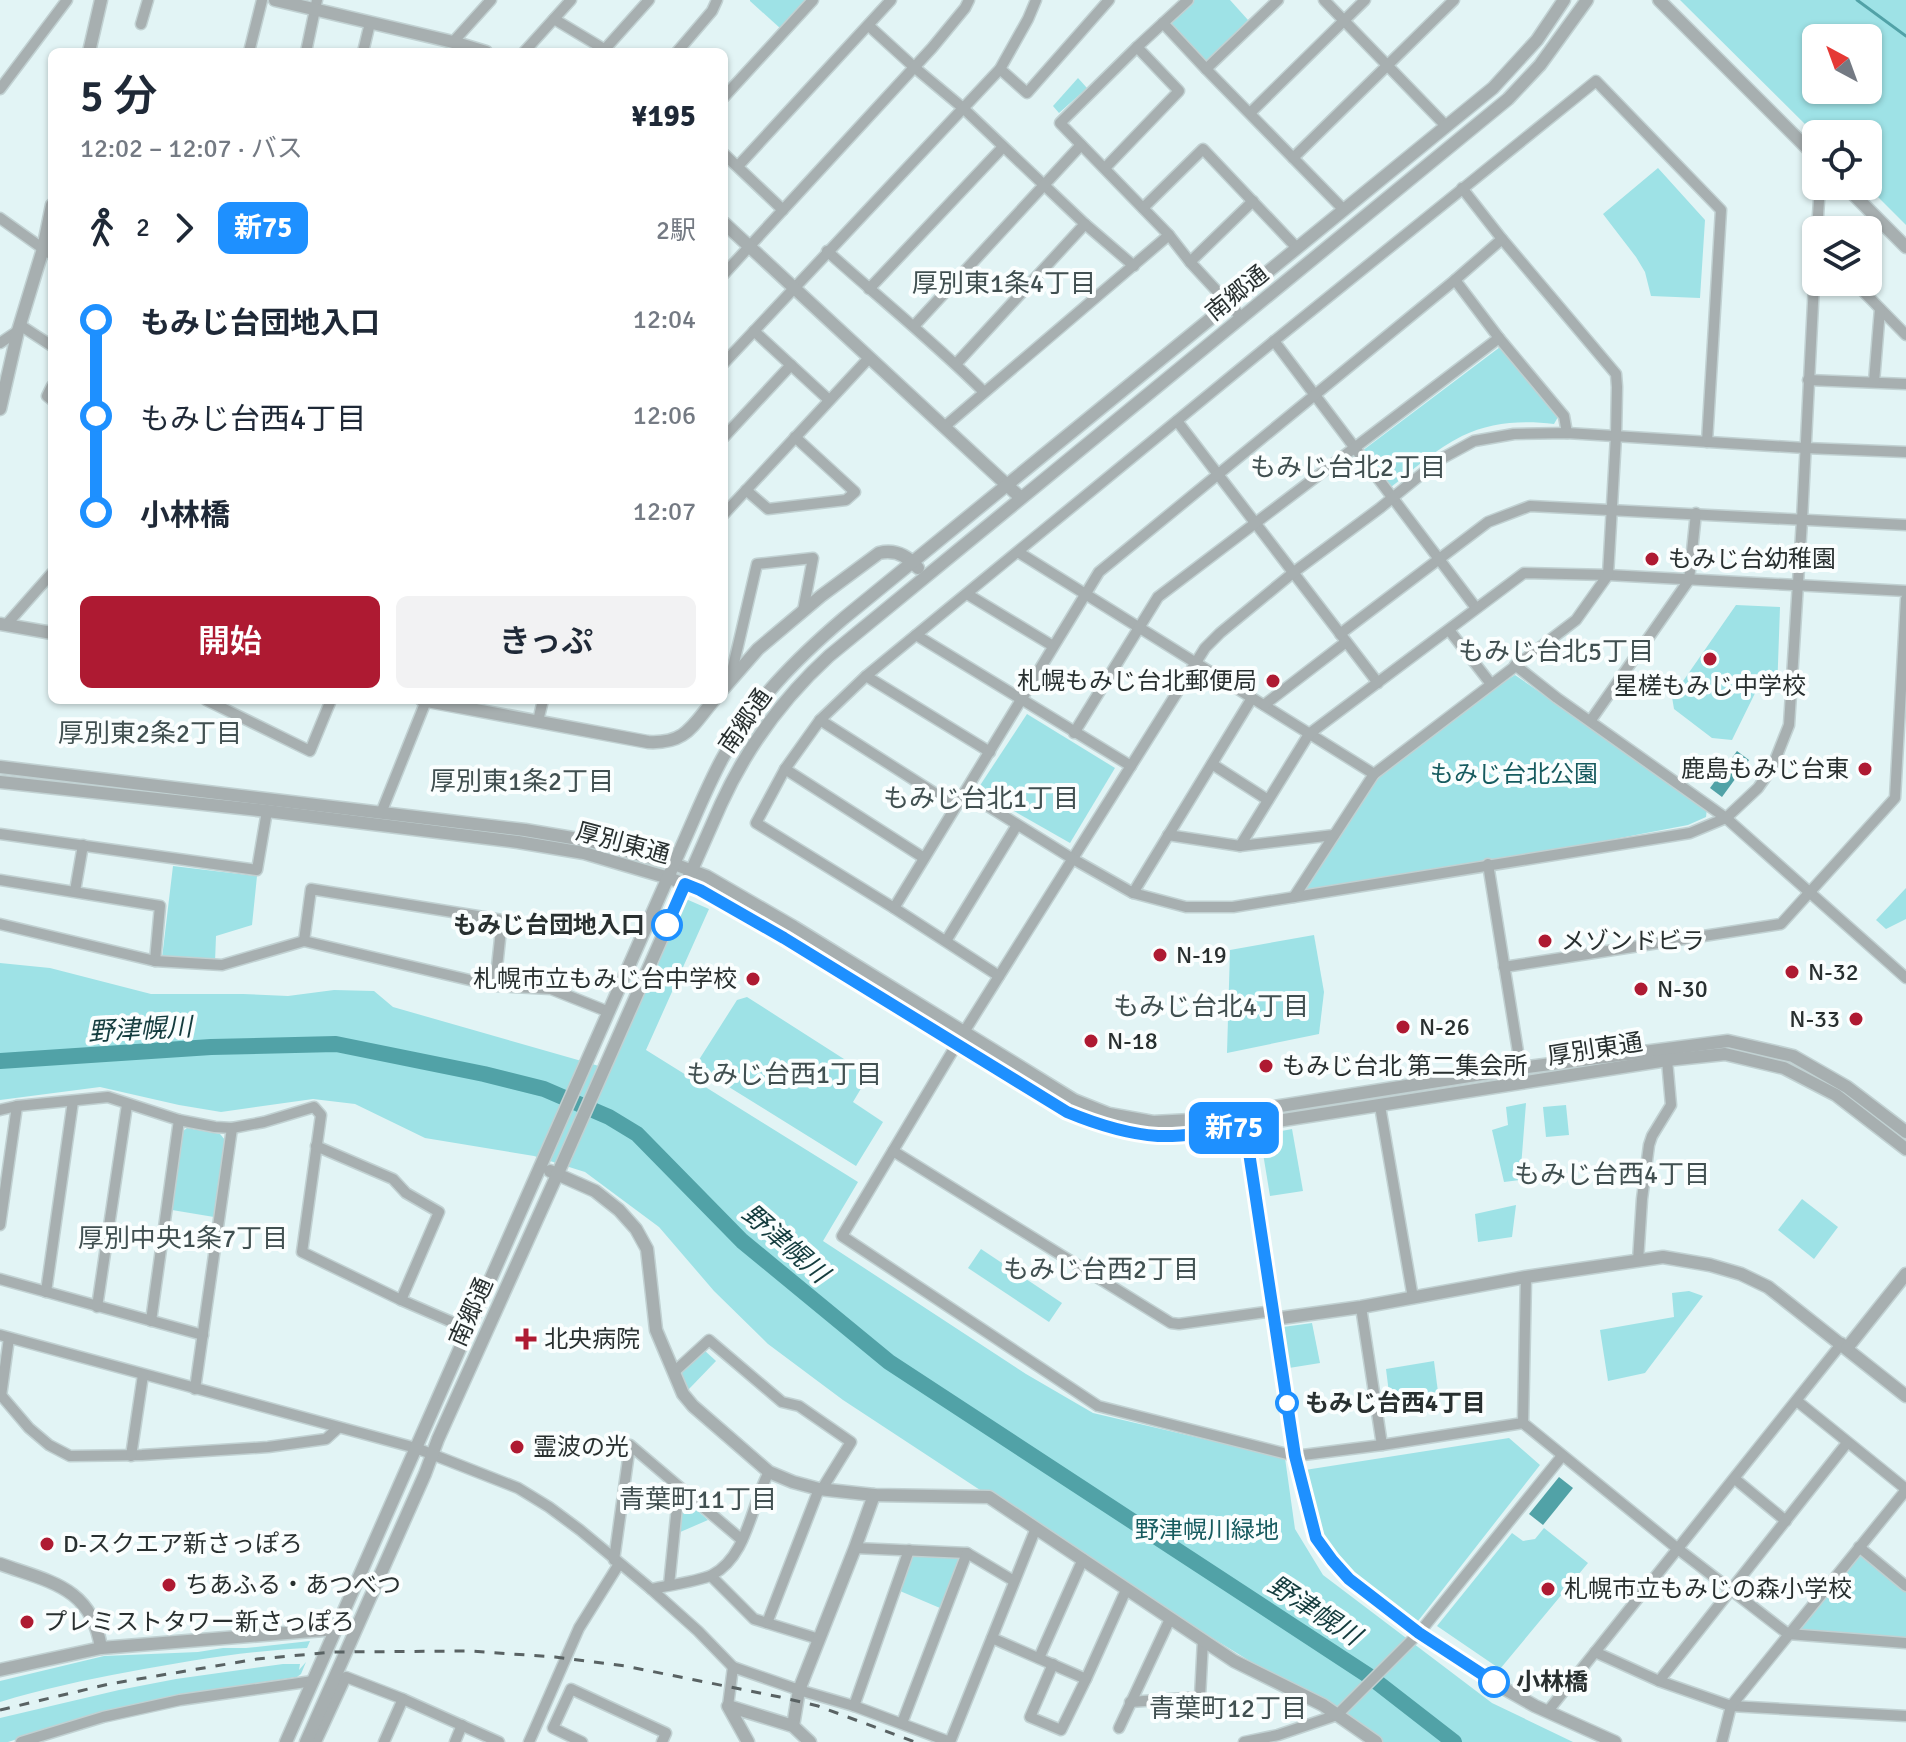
<!DOCTYPE html>
<html lang="ja">
<meta charset="utf-8">
<style>
body{margin:0;font-family:Signika,"Noto Sans JP",sans-serif;background:#f2f2f3;color:#1f2937;height:100vh;display:flex;flex-direction:column;font-size:30px;white-space:nowrap}
*{box-sizing:border-box;margin:0}
p{font-size:26px;color:#747a83}
.icon{flex:none;width:44px;height:44px;fill:none;stroke:currentColor;stroke-width:2;stroke-linecap:round;stroke-linejoin:round}
.map{position:relative;flex:1;overflow:hidden}
.details{position:absolute;left:48px;top:48px;width:680px;height:656px;display:flex;flex-direction:column;background:#fff;border-radius:12px;box-shadow:0 2px 6px #0004}
.details>*{flex:none}
.badge{padding:0 16px;border-radius:12px;font-size:28px;line-height:52px}
.needle{width:52px;rotate:319deg}
.buttons{position:absolute;left:1802px;top:24px;display:grid;gap:16px}
.buttons a{display:grid;place-items:center;width:80px;height:80px;border-radius:12px;background:#fff;box-shadow:0 2px 6px #0004;font-size:40px}
.map>.badge{position:absolute;translate:-50% -50%;box-shadow:0 0 0 4px #fff}
.legs{display:flex;align-items:center;gap:12px;height:88px;padding:0 32px;font-size:26px}
.legs p{margin-inline-start:auto}
.summary{display:flex;align-items:center;justify-content:space-between;height:136px;padding:0 32px}
h1{font-size:44px;font-weight:600;line-height:60px}
.primary-button{display:flex;gap:16px;margin-top:auto;padding:16px 32px}
.primary-button a{flex:1;height:92px;border-radius:12px;background:#ae1a32;color:#fff;font-size:32px;font-weight:600;line-height:92px;text-align:center}
.primary-button a+a{background:#f2f2f3;color:#1f2937}
ul{padding:0 32px;list-style:none}
li{display:flex;align-items:center;gap:28px;height:96px;font-size:30px}
li i{display:grid;place-items:center;width:12px;height:100%;margin:0 10px;background:currentColor}
li i::after{content:'';width:20px;height:20px;margin:-10px;border:6px solid;border-radius:50%;background:#fff}
li p{margin-inline-start:auto}
li:first-child i{background:linear-gradient(#0000 50%,currentColor 0)}
li:last-child i{background:linear-gradient(currentColor 50%,#0000 0)}
.map>svg:first-child{display:block}
.green{fill:#9ee2e6;fill-rule:evenodd}
.water{fill:#51a2a7}
.lines{fill:none;stroke-linecap:round;stroke-linejoin:round}
.stream{stroke:#51a2a7;stroke-width:3}
.river{stroke:#51a2a7;stroke-width:16}
.minor-casing{stroke:#c1d1d2;stroke-width:13}
.tertiary-casing{stroke:#c1d1d2;stroke-width:15}
.minor{stroke:#a7afb0;stroke-width:10}
.tertiary{stroke:#a7afb0;stroke-width:12}
.rail{stroke:#596263;stroke-width:3;stroke-dasharray:10 10;stroke-linecap:butt}
.line-1-casing{stroke:#fff;stroke-width:18}
.line-1{stroke:#1e90ff;stroke-width:12}
.poi-dot{fill:#ae1a32;stroke:#fafefe;stroke-width:3}
.stop-1-dot{fill:#fff;stroke:#1e90ff;stroke-width:4}
.labels{text-anchor:middle;dominant-baseline:central;stroke-width:8;stroke-linejoin:round;paint-order:stroke}
.street-label{font-size:24px;fill:#293030;stroke:#fafefe}
.poi-label{font-size:24px;fill:#293030;stroke:#fafefe;text-anchor:start}
.park-label{font-size:24px;fill:#165b5f;stroke:#fafefe}
.stop-label{font-size:24px;font-weight:bold;fill:#293030;stroke:#fafefe;text-anchor:start}
.neighbourhood-label{font-size:26px;fill:#415051;stroke:#fafefe}
.water-label{font-size:26px;font-style:italic;fill:#143c3e;stroke:#fafefe}
</style>
<div class="map">
<svg width="1906" height="1742" viewBox="0 0 1906 1742">
<rect width="100%" height="100%" fill="#e2f4f5"/>
<g class="green">
<polygon points="750,0 807,0 781,29 750,1"/>
<polygon points="1194,0 1230,0 1248,20 1206,62 1168,24"/>
<path d="M1680,0H1906V225L1867,186L1868,134L1816,135ZM1868,38V90H1816V38Z"/>
<polygon points="1078,78 1087,88 1059,113 1053,106"/>
<polygon points="1658,168 1705,220 1700,298 1651,296 1645,272 1636,257 1603,214"/>
<path d="M1500,347L1558,417L1554,424C1523,420 1490,422 1462,436C1436,449 1413,470 1391,487L1362,451Z"/>
<polygon points="1736,605 1780,607 1777,692 1759,685 1732,740 1712,738 1674,709 1672,697"/>
<polygon points="1515,675 1707,808 1706,817 1688,825 1536,854 1298,891 1375,775 1459,711"/>
<polygon points="1027,714 1115,768 1070,843 977,790"/>
<polygon points="173,866 257,876 252,925 216,936 215,962 162,958"/>
<polygon points="1906,888 1906,919 1886,929 1876,920"/>
<polygon points="686,899 709,909 646,1050 858,1182 823,1241 1026,1374 1093,1413 1285,1458 1295,1529 1323,1575 1492,1703 1573,1742 1381,1742 1201,1631 1086,1555 977,1488 843,1400 768,1344 714,1291 659,1227 585,1172 534,1156 425,1138 355,1104 313,1099 221,1112 179,1105 100,1087 0,1100 0,963 50,968 151,994 243,994 288,996 334,990 374,991 393,1007 606,1068 673,915"/>
<polygon points="1314,935 1324,992 1319,1034 1227,1053 1230,950"/>
<polygon points="747,997 869,1075 853,1102 883,1122 856,1166 695,1066 737,1000"/>
<polygon points="1526,1103 1520,1180 1504,1182 1492,1130 1508,1125 1506,1107"/>
<polygon points="1566,1105 1569,1135 1546,1137 1543,1107"/>
<polygon points="187,1128 220,1134 225,1140 214,1217 172,1210 182,1132"/>
<polygon points="1292,1129 1303,1191 1270,1196 1260,1135"/>
<polygon points="1802,1199 1838,1227 1814,1259 1778,1230"/>
<polygon points="1516,1205 1512,1237 1478,1242 1475,1214"/>
<polygon points="981,1249 1062,1303 1049,1322 968,1268"/>
<polygon points="1689,1291 1703,1296 1645,1373 1608,1381 1600,1330 1674,1317 1672,1293"/>
<polygon points="1312,1323 1320,1363 1289,1368 1283,1327"/>
<polygon points="704,1350 716,1361 688,1390 683,1383 681,1371"/>
<polygon points="1434,1361 1438,1392 1390,1401 1386,1369"/>
<path d="M1509,1438L1540,1465L1418,1621C1397,1606 1371,1592 1352,1575C1321,1548 1310,1510 1305,1470Z"/>
<polygon points="682,1497 708,1520 678,1533"/>
<polygon points="1544,1528 1588,1563 1500,1669 1437,1626 1512,1533 1523,1541 1535,1539"/>
<polygon points="1862,1553 1906,1592 1906,1638 1797,1630"/>
<polygon points="912,1557 960,1557 940,1608 900,1591"/>
<path d="M310,1641L307,1648C246,1651 187,1661 128,1672C85,1680 42,1689 0,1702V1681L104,1656L198,1652L223,1648H246Z"/>
<polygon points="306,1662 301,1674 297,1677 171,1696 86,1717 8,1742 0,1742 0,1718 119,1690 176,1679 283,1664 300,1664 299,1670"/>
</g>
<g class="water">
<polygon points="1737,751 1749,760 1722,797 1710,788"/>
<polygon points="1559,1477 1573,1488 1543,1525 1529,1514"/>
</g>
<g class="lines">
<polyline class="stream" points="1857,0 1906,36"/>
<polyline class="river" points="0,1061 211,1047 336,1044 484,1074 544,1089 609,1117 637,1134 742,1241 889,1362 1369,1676 1454,1742"/>
<g class="minor-casing">
<g id="minor">
<polyline points="1188,0 1137,47 1060,123 1169,235 1190,262 1242,318"/>
<polyline points="1324,0 1446,126"/>
<polyline points="554,19 609,52"/>
<polyline points="1163,23 1206,69 1344,210"/>
<polyline points="141,24 148,0"/>
<polyline points="869,26 914,67 963,108 1085,224 1134,266"/>
<polyline points="453,42 491,0"/>
<polyline points="605,49 649,0"/>
<polyline points="249,52 262,0"/>
<polyline points="306,52 317,0"/>
<polyline points="363,52 370,23"/>
<polyline points="524,52 571,0"/>
<polyline points="677,52 712,11 717,0"/>
<polyline points="1000,69 1027,93 1109,0"/>
<polyline points="1206,69 1278,0"/>
<polyline points="0,89 67,0"/>
<polyline points="724,97 813,0"/>
<polyline points="1250,113 1365,0"/>
<polyline points="724,154 783,210"/>
<polyline points="1293,158 1454,0"/>
<polyline points="738,166 891,0"/>
<polyline points="1105,168 1179,91 1137,47"/>
<polyline points="1143,208 1203,149 1297,248"/>
<polyline points="0,218 52,255"/>
<polyline points="1817,230 1820,186"/>
<path d="M827,251C879,298 934,342 984,392"/>
<polyline points="1190,262 1253,201"/>
<polyline points="724,274 932,48 965,8 969,0"/>
<polyline points="1455,280 1499,338 1564,416 1567,433"/>
<polyline points="1854,282 1906,335"/>
<polyline points="869,289 1003,147"/>
<polyline points="20,325 52,346"/>
<polyline points="914,326 1081,145"/>
<polyline points="754,331 829,400"/>
<polyline points="1274,341 1476,608"/>
<polyline points="0,343 18,331"/>
<polyline points="724,363 1000,69 1028,19 1036,0"/>
<polyline points="956,364 1085,224"/>
<polyline points="1808,380 1906,384"/>
<polyline points="1874,382 1880,309"/>
<polyline points="52,386 47,396 52,400"/>
<polyline points="1177,421 1378,683"/>
<polyline points="944,427 1169,235"/>
<polyline points="724,437 791,365"/>
<polyline points="1906,452 1805,448 1567,433 1514,434 1474,441 1439,460 1380,508 1294,572 1220,633 1205,648 964,1032 842,1236 1098,1406 1295,1456 1382,1445 1523,1423 1678,1549 1788,1634 1906,1643"/>
<polyline points="746,490 768,509 846,500 855,492 795,437"/>
<polyline points="724,514 869,358"/>
<polyline points="1018,552 1374,774"/>
<polyline points="967,594 1053,646"/>
<polyline points="6,625 52,573"/>
<polyline points="1449,630 1491,684"/>
<polyline points="1340,634 1488,522 1530,506 1906,525"/>
<polyline points="916,635 1131,766"/>
<polyline points="1515,665 1557,698 1726,818 1906,978"/>
<polyline points="866,676 990,752"/>
<polyline points="730,680 757,564 813,558 803,611"/>
<polyline points="206,700 310,751 331,700"/>
<polyline points="1264,705 1346,642"/>
<polyline points="820,720 955,806"/>
<polyline points="1591,720 1689,580 1696,513"/>
<polyline points="538,721 543,700"/>
<polyline points="1074,733 1158,597 1499,338"/>
<polyline points="1212,764 1268,800"/>
<polyline points="785,769 924,858"/>
<polyline points="965,792 1073,859 1133,893 1186,907 1233,907 1690,833 1726,818 1758,788 1772,768 1789,725 1802,520 1816,244"/>
<polyline points="381,813 426,701"/>
<polyline points="0,834 257,870 267,811"/>
<polyline points="1168,835 1240,846 1334,835"/>
<polyline points="1240,846 1309,734 1524,573 1608,575 1906,591"/>
<polyline points="1488,864 1523,1083"/>
<polyline points="0,880 160,906 155,961"/>
<polyline points="75,891 83,845"/>
<polyline points="1133,893 1252,698"/>
<polyline points="1294,897 1374,774 1576,620 1608,575 1616,436 1617,387 1616,374 1502,239 1462,188"/>
<polyline points="894,908 1099,572 1455,280 1502,239"/>
<polyline points="0,924 155,961 222,965 304,941 495,986 551,989 609,1012"/>
<polyline points="304,941 311,889 502,920 495,986"/>
<polyline points="946,941 1017,825"/>
<polyline points="1504,967 1781,924 1895,798 1906,599"/>
<polyline points="999,976 894,908 756,823 785,769 820,720 866,676 1274,341 1596,81 1721,210 1707,442"/>
<polyline points="1380,1106 1413,1298"/>
<polyline points="0,1110 17,1106 108,1097 179,1120 215,1127 232,1128 264,1122 314,1107 321,1115 302,1252 401,1300 468,1329"/>
<polyline points="316,1146 393,1179 406,1193 439,1212 401,1300"/>
<polyline points="893,1151 1171,1323 1179,1324 1273,1311"/>
<polyline points="0,1225 17,1106"/>
<polyline points="1638,1261 1642,1199 1649,1145 1652,1136 1671,1105 1667,1060"/>
<polyline points="0,1279 203,1335"/>
<polyline points="46,1292 73,1101"/>
<polyline points="97,1307 127,1105"/>
<polyline points="1361,1307 1382,1445"/>
<polyline points="151,1321 179,1120"/>
<polyline points="0,1335 416,1448 518,1488 549,1507 580,1530 651,1589 698,1631 733,1667 799,1690 854,1706 950,1742"/>
<polyline points="674,1372 709,1340 782,1402 799,1406 851,1442 822,1489"/>
<polyline points="195,1389 232,1128"/>
<polyline points="0,1394 29,1428 49,1445 70,1456 142,1455 268,1447 326,1439 338,1428"/>
<polyline points="1,1396 9,1338"/>
<polyline points="1797,1401 1906,1489"/>
<polyline points="1523,1423 1526,1277"/>
<polyline points="131,1456 143,1375"/>
<polyline points="1735,1479 1786,1521"/>
<polyline points="1859,1547 1906,1586"/>
<polyline points="855,1548 967,1553 1014,1581"/>
<polyline points="614,1560 630,1445 742,1540"/>
<polyline points="711,1576 754,1619 819,1639"/>
<polyline points="669,1585 679,1487"/>
<path d="M651,1589C666,1586 700,1581 712,1575C748,1556 751,1504 769,1472"/>
<polyline points="767,1623 819,1489"/>
<polyline points="992,1638 1086,1679 1126,1590"/>
<polyline points="1595,1652 1659,1681 1731,1706 1906,1716"/>
<polyline points="1039,1658 1083,1559"/>
<polyline points="1053,1664 1030,1717 1061,1730 1086,1679"/>
<polyline points="1659,1681 1847,1443"/>
<polyline points="1130,1702 1200,1697 1203,1640"/>
<polyline points="728,1706 733,1667"/>
<polyline points="854,1706 909,1550"/>
<polyline points="1548,1711 1842,1343"/>
<polyline points="902,1723 967,1553"/>
<polyline points="1119,1728 1170,1619"/>
<polyline points="21,1742 103,1717 180,1700 313,1681"/>
<polyline points="316,1742 346,1677 403,1699 499,1742"/>
<polyline points="384,1742 403,1699"/>
<polyline points="455,1742 462,1725"/>
<polyline points="529,1742 579,1628 619,1564"/>
<polyline points="582,1742 553,1728 571,1689 666,1733 662,1742"/>
<polyline points="950,1742 1036,1528"/>
<polyline points="1244,1742 1278,1735 1337,1715 1419,1633 1562,1456"/>
<polyline points="1722,1742 1731,1706 1906,1490"/>
</g>
</g>
<g class="tertiary-casing">
<g id="tertiary">
<polyline points="275,0 453,42 486,52"/>
<polyline points="1659,0 1816,157"/>
<polyline points="89,52 101,0"/>
<polyline points="1845,186 1906,247"/>
<polyline points="724,223 1021,498"/>
<polyline points="0,409 18,331 43,249 52,205"/>
<polyline points="0,624 52,633"/>
<path d="M724,688L758,649L821,596L879,553C895,549 908,556 918,568"/>
<path d="M422,700L648,742C686,744 692,726 714,700"/>
<polyline points="0,767 525,830 590,841 674,864 706,876 794,927 1074,1100 1109,1114 1153,1122 1192,1120 1520,1068 1728,1041 1793,1056 1847,1087 1906,1132"/>
<polyline points="0,782 267,811 518,842 584,853 669,878 700,890 784,938 1067,1112 1103,1126 1157,1136 1194,1134 1667,1060 1725,1054 1784,1068 1836,1095 1906,1149"/>
<polyline points="1244,1120 1295,1456 1316,1538 1332,1560 1349,1579 1419,1633 1505,1689 1535,1706 1615,1742"/>
<polyline points="550,1171 595,1191 619,1210 636,1229 647,1249 656,1330 683,1394 693,1406 769,1472 793,1482 819,1489 874,1495 989,1497 1234,1661 1323,1705 1376,1742"/>
<polyline points="1274,1319 1361,1307 1526,1277 1663,1257 1710,1265 1741,1274 1768,1287 1906,1396"/>
<polyline points="1847,1348 1906,1274"/>
<path d="M0,1564C50,1582 92,1587 101,1648"/>
<polyline points="0,1670 101,1648 336,1629"/>
<polyline points="793,1726 799,1690 855,1548 874,1495"/>
<path d="M286,1742L685,839C697,812 708,785 722,759C752,703 796,659 844,618L1493,88L1537,40L1564,0"/>
<path d="M306,1742L425,1474L438,1439L562,1164L721,804C747,747 782,699 829,656L1508,99L1540,65L1587,0"/>
<polyline points="748,1742 728,1706 793,1726 810,1742"/>
</g>
</g>
<use href="#minor" class="minor"/>
<use href="#tertiary" class="tertiary"/>
<polyline class="rail" points="0,1710 109,1684 257,1659 334,1652 470,1651 555,1657 625,1666 780,1697 818,1706 915,1742"/>
</g>
<g class="lines">
<g class="line-1-casing">
<path id="line-1" d="M667,925L685,884L700,890L784,938L1067,1112C1096,1124 1127,1134 1158,1136C1187,1137 1217,1131 1245,1126L1295,1456L1316,1538L1332,1560L1349,1579L1419,1633L1494,1682"/>
</g>
<use href="#line-1" class="line-1"/>
</g>
<g class="poi-dot">
<circle cx="1652" cy="559" r="8"/>
<circle cx="1710" cy="659" r="8"/>
<circle cx="1273" cy="681" r="8"/>
<circle cx="1865" cy="769" r="8"/>
<circle cx="1545" cy="941" r="8"/>
<circle cx="1160" cy="955" r="8"/>
<circle cx="1792" cy="972" r="8"/>
<circle cx="753" cy="979" r="8"/>
<circle cx="1641" cy="989" r="8"/>
<circle cx="1856" cy="1019" r="8"/>
<circle cx="1403" cy="1027" r="8"/>
<circle cx="1091" cy="1041" r="8"/>
<circle cx="1266" cy="1066" r="8"/>
<path d="M522 1327h8v8h8v8h-8v8h-8v-8h-8v-8h8z"/>
<circle cx="517" cy="1447" r="8"/>
<circle cx="47" cy="1544" r="8"/>
<circle cx="169" cy="1585" r="8"/>
<circle cx="1548" cy="1589" r="8"/>
<circle cx="27" cy="1622" r="8"/>
</g>
<g class="stop-1-dot">
<circle cx="667" cy="925" r="14"/>
<circle cx="1287" cy="1403" r="10"/>
<circle cx="1494" cy="1682" r="14"/>
</g>
<g class="labels">
<g class="street-label">
<text transform="translate(1237 293) rotate(-39)">南郷通</text>
<text transform="translate(745 721) rotate(-55)">南郷通</text>
<text transform="translate(623 843) rotate(15)">厚別東通</text>
<text transform="translate(1595 1049) rotate(-9)">厚別東通</text>
<text transform="translate(471 1312) rotate(-66)">南郷通</text>
</g>
<g class="poi-label">
<text x="1668" y="559">もみじ台幼稚園</text>
<text x="1257" y="681" text-anchor="end">札幌もみじ台北郵便局</text>
<text x="1710" y="686" text-anchor="middle">星槎もみじ中学校</text>
<text x="1849" y="769" text-anchor="end">鹿島もみじ台東</text>
<text x="1561" y="941">メゾンドビラ</text>
<text x="1176" y="955">N-19</text>
<text x="1808" y="972">N-32</text>
<text x="737" y="979" text-anchor="end">札幌市立もみじ台中学校</text>
<text x="1657" y="989">N-30</text>
<text x="1840" y="1019" text-anchor="end">N-33</text>
<text x="1419" y="1027">N-26</text>
<text x="1107" y="1041">N-18</text>
<text x="1282" y="1066">もみじ台北 第二集会所</text>
<text x="544" y="1339">北央病院</text>
<text x="533" y="1447">霊波の光</text>
<text x="63" y="1544">D-スクエア新さっぽろ</text>
<text x="185" y="1585">ちあふる・あつべつ</text>
<text x="1564" y="1589">札幌市立もみじの森小学校</text>
<text x="43" y="1622">プレミストタワー新さっぽろ</text>
</g>
<g class="park-label">
<text x="1514" y="774">もみじ台北公園</text>
<text x="1207" y="1530">野津幌川緑地</text>
</g>
<g class="stop-label">
<text x="645" y="925" text-anchor="end">もみじ台団地入口</text>
<text x="1305" y="1403">もみじ台西4丁目</text>
<text x="1516" y="1682">小林橋</text>
</g>
<g class="neighbourhood-label">
<text x="1004" y="284">厚別東1条4丁目</text>
<text x="1348" y="468">もみじ台北2丁目</text>
<text x="1556" y="652">もみじ台北5丁目</text>
<text x="150" y="734">厚別東2条2丁目</text>
<text x="522" y="782">厚別東1条2丁目</text>
<text x="981" y="799">もみじ台北1丁目</text>
<text x="1211" y="1007">もみじ台北4丁目</text>
<text x="784" y="1075">もみじ台西1丁目</text>
<text x="1612" y="1175">もみじ台西4丁目</text>
<text x="183" y="1239">厚別中央1条7丁目</text>
<text x="1101" y="1270">もみじ台西2丁目</text>
<text x="698" y="1500">青葉町11丁目</text>
<text x="1228" y="1709">青葉町12丁目</text>
</g>
<g class="water-label">
<text transform="translate(140 1030) rotate(-3)">野津幌川</text>
<text transform="translate(785 1244) rotate(41)">野津幌川</text>
<text transform="translate(1314 1611) rotate(33)">野津幌川</text>
</g>
</g>
</svg>
<div class="buttons">
<a><svg class="needle" viewBox="-14 -14 28 28"><path d="M0-13l5 13h-10z" fill="#e53935"/><path d="M0 13l5-13h-10z" fill="#747a83"/></svg></a>
<a><svg class="icon" aria-label="locate" viewBox="0 0 24 24"><circle cx="12" cy="12" r="6"/><path d="M12 2v4M12 18v4M2 12h4M18 12h4"/></svg></a>
<a><svg class="icon" aria-label="layers" viewBox="0 0 24 24"><path d="M12 4l9 5-9 5-9-5zM3 14l9 5 9-5"/></svg></a>
</div>
<b class="badge" style="left:1234px;top:1128px;background:#1e90ff;color:#fff">新75</b>
<section class="details">
<div class="summary"><div><h1>5 分</h1><p>12:02 – 12:07 · バス</p></div><b>¥195</b></div>
<div class="legs"><svg class="icon" aria-label="walk" viewBox="0 0 24 24"><circle cx="13" cy="4" r="2"/><path d="M13 8l-2 6 4 7M11 14l-3 7M7 12l3-4h3l4 4"/></svg>2<svg class="icon" aria-label="forward" viewBox="0 0 24 24"><path d="M9 5l7 7-7 7"/></svg><b class="badge" style="background:#1e90ff;color:#fff">新75</b><p>2駅</p></div>
<ul>
<li><i style="color:#1e90ff"></i><b>もみじ台団地入口</b><p>12:04</p></li>
<li><i style="color:#1e90ff"></i><span>もみじ台西4丁目</span><p>12:06</p></li>
<li><i style="color:#1e90ff"></i><b>小林橋</b><p>12:07</p></li>
</ul>
<div class="primary-button"><a>開始</a><a>きっぷ</a></div>
</section>
</div>
